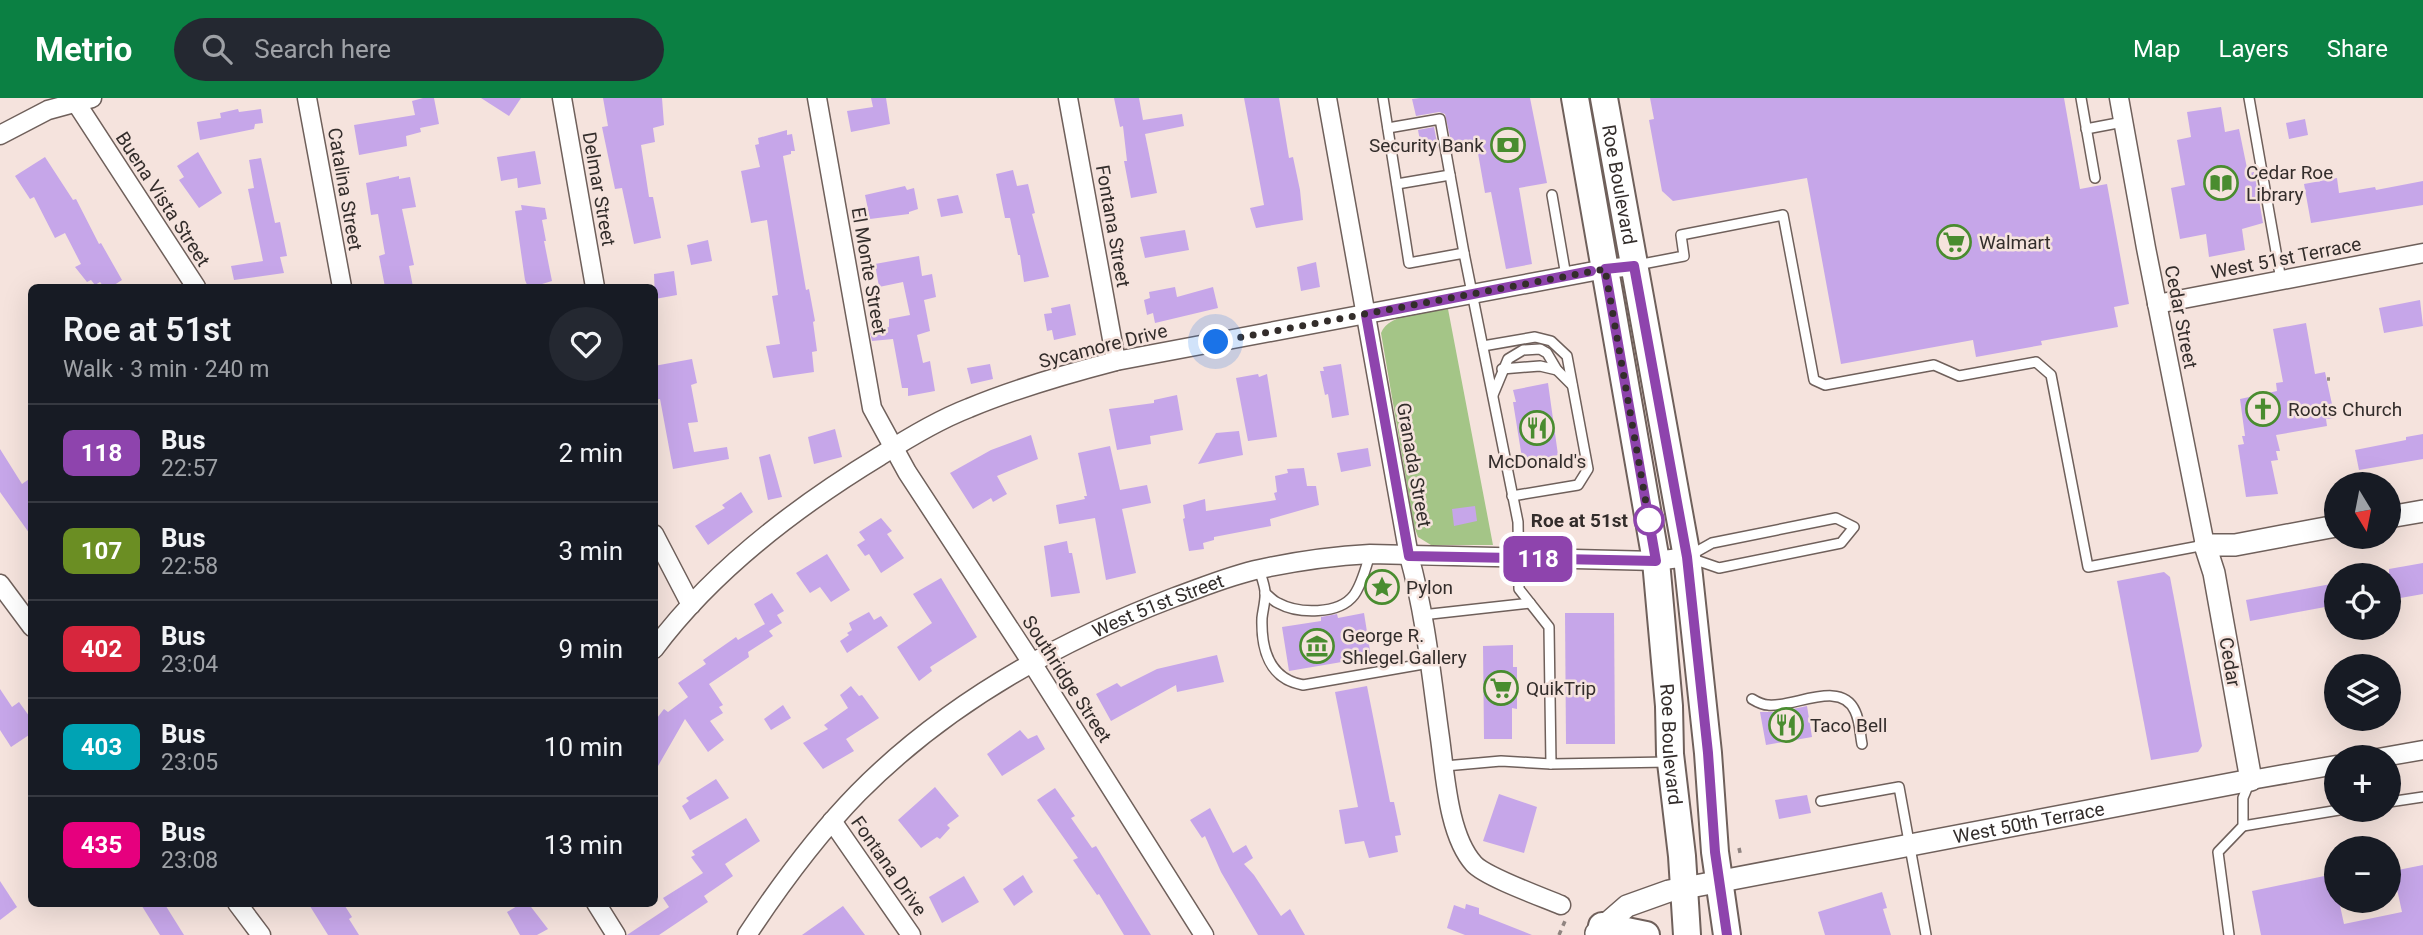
<!DOCTYPE html>
<meta charset="utf-8">
<style>
body{margin:0;font-family:Roboto,sans-serif;background:#242831;color:#f1f3f6;height:100vh;display:flex;flex-direction:column;font-size:26px;white-space:nowrap}
*{box-sizing:border-box;margin:0}
p{font-size:23px;color:#9ea1a6}
.icon{flex:none;width:38px;height:38px;fill:none;stroke:currentColor;stroke-width:2;stroke-linecap:round;stroke-linejoin:round}
.map{position:relative;flex:1;overflow:hidden}
.sheet{position:absolute;left:28px;top:186px;width:630px;height:623px;display:flex;flex-direction:column;background:#171b24;border-radius:10px;box-shadow:0 7px 28px #0002}
.sheet>*{flex:none}
.badge{padding:0 14px;border-radius:10px;font-size:24px;line-height:46px}
.needle{width:46px;rotate:170deg}
.fabs{position:absolute;left:2324px;top:374px;display:grid;gap:14px}
.fabs a{display:grid;place-items:center;width:77px;height:77px;border-radius:50%;background:#171b24;box-shadow:0 7px 28px #0002;font-size:35px}
.you{position:absolute;width:35px;height:35px;margin:-18px;border:5px solid #fff;border-radius:50%;background:#1a73e8;box-shadow:0 0 0 10px #1a73e833}
.map>.badge{position:absolute;translate:-50% -50%;box-shadow:0 0 0 4px #fff}
.round{display:grid;place-items:center;flex:none;width:74px;height:74px;border-radius:37px;background:#242831}
.summary{display:flex;align-items:center;justify-content:space-between;height:119px;padding:0 35px}
h1{font-size:33px;font-weight:600;line-height:52px}
ul{padding:0;list-style:none}
li{display:flex;align-items:center;gap:21px;height:98px;padding:0 35px;border-top:2px solid #363941}
li div{flex:1}
li b{display:block;font-size:26px}
li em{font-style:normal}
li .badge{min-width:77px;font-weight:700;text-align:center}
header{display:flex;align-items:center;gap:42px;box-sizing:border-box;height:98px;padding:0 35px;background:#0b8043;color:#fff}
header strong{font-size:33px}
nav{display:flex;gap:38px;margin-inline-start:auto;font-size:24px}
.search{width:490px;height:63px;background:#242831;display:flex;align-items:center;gap:18px;box-sizing:border-box;padding:0 24px;border-radius:38px;color:#9ea1a6;font-size:26px}
.map>svg:first-child{display:block}
.green{fill:#a4c587}
.building{fill:#c6a6e9}
.lines{fill:none;stroke-linecap:round;stroke-linejoin:round}
.service-casing{stroke:#6f605b;stroke-width:12}
.minor-casing{stroke:#6f605b;stroke-width:21}
.tertiary-casing{stroke:#6f605b;stroke-width:24}
.primary-casing{stroke:#6f605b;stroke-width:30}
.path{stroke:#908480;stroke-width:3.5;stroke-dasharray:5 5;stroke-linecap:butt}
.service{stroke:#fff;stroke-width:9}
.minor{stroke:#fff;stroke-width:18}
.tertiary{stroke:#fff;stroke-width:21}
.primary{stroke:#fff;stroke-width:26}
.line-casing{stroke:#fff;stroke-width:16}
.line{stroke:#8e44ad;stroke-width:10}
.walk{stroke:#332d2b;stroke-width:7;stroke-dasharray:0 12.6}
.stop-dot{fill:#fff;stroke:#8e44ad;stroke-width:3.5}
.labels{text-anchor:middle;dominant-baseline:central;stroke-width:5;stroke-linejoin:round;paint-order:stroke}
.poi-label{font-size:19px;fill:#332d2b;stroke:#f5e3dd;text-anchor:start}
.street-label{font-size:19px;fill:#332d2b;stroke:#f5e3dd}
.stop-label{font-size:19px;font-weight:bold;fill:#332d2b;stroke:#f5e3dd;text-anchor:end}
</style>
<header>
<strong>Metrio</strong>
<div class="search"><svg class="icon" aria-label="search" viewBox="0 0 24 24"><circle cx="10" cy="10" r="6"/><path d="M15 15l6 6"/></svg>Search here</div>
<nav><a>Map</a><a>Layers</a><a>Share</a></nav>
</header>
<div class="map">
<svg width="2423" height="837" viewBox="0 0 2423 837">
<rect width="100%" height="100%" fill="#f5e3dd"/>
<path class="green" d="M1448,211L1493,447H1431L1418,439L1414,428L1381,235C1390,214 1428,215 1448,211Z"/>
<g class="building">
<polygon points="423,0 434,0 439,26 420,30 421,34 406,38 407,48 359,57 354,27 415,17 412,3"/>
<polygon points="481,0 521,0 509,18"/>
<polygon points="603,0 662,0 664,27 653,30 655,44 641,47 649,99 653,99 661,140 634,146 622,90 615,91 602,29 608,28"/>
<polygon points="871,0 886,0 890,26 851,34 847,13 873,9"/>
<polygon points="1114,0 1139,0 1143,22 1182,16 1184,28 1145,36 1157,95 1131,100 1124,63 1127,63 1123,28 1120,29"/>
<polygon points="1244,0 1279,0 1289,60 1293,59 1300,92 1303,122 1256,130 1250,110 1264,107"/>
<polygon points="1420,0 1530,0 1547,85 1519,90 1532,166 1506,171 1491,94 1485,95 1476,44 1452,48 1445,16 1439,14 1416,18 1412,1"/>
<polygon points="1650,0 2064,0 2080,91 2107,86 2129,206 2114,209 2118,229 2041,243 2042,247 1976,259 1973,242 1841,266 1807,80 1673,103 1662,93 1649,22 1654,21"/>
<polygon points="2221,9 2225,34 2239,31 2248,75 2254,74 2263,125 2242,131 2245,152 2209,159 2206,136 2180,141 2171,90 2185,87 2177,42 2191,39 2187,14"/>
<polygon points="238,11 239,14 261,11 263,25 255,26 254,31 200,42 197,24 221,20 220,15"/>
<polygon points="2305,21 2308,37 2289,41 2286,25"/>
<polygon points="1434,29 1438,50 1422,53 1418,32"/>
<polygon points="787,32 787,37 792,36 795,53 791,53 791,56 783,58 806,192 809,191 815,223 813,224 817,253 812,254 814,274 773,280 766,248 780,246 772,198 778,197 767,122 751,125 741,73 760,69 755,47 759,46 758,40"/>
<polygon points="535,53 541,86 518,90 517,80 501,83 497,59"/>
<polygon points="198,54 222,95 199,110 179,82 184,79 177,68"/>
<polygon points="45,59 73,102 76,101 99,146 101,145 122,182 111,189 104,189 100,184 95,187 91,182 87,184 75,169 81,166 65,135 55,140 34,99 30,101 15,78"/>
<polygon points="261,60 275,125 280,124 287,158 280,159 284,175 234,182 231,168 263,163 248,91 254,90 249,62"/>
<polygon points="1013,72 1017,88 1028,86 1035,115 1032,116 1049,179 1024,184 1020,157 1018,157 1010,120 1005,120 996,76"/>
<polygon points="399,78 399,81 410,79 416,109 402,111 414,167 409,168 413,189 385,189 379,158 385,156 378,116 371,117 366,85"/>
<polygon points="2337,80 2339,95 2375,89 2376,92 2423,83 2423,107 2311,125 2304,86"/>
<polygon points="905,88 907,92 914,90 918,111 909,114 909,116 870,121 865,97"/>
<polygon points="958,97 963,115 941,119 937,101"/>
<polygon points="521,107 545,110 547,121 542,122 546,143 544,143 552,183 542,186 543,189 528,189 525,182 515,113 522,112"/>
<polygon points="1185,132 1189,152 1145,160 1140,139"/>
<polygon points="708,142 712,163 691,167 687,147"/>
<polygon points="919,158 922,178 932,176 936,199 924,202 930,233 917,237 923,265 930,263 935,293 908,298 908,290 902,290 893,241 872,243 870,235 889,229 889,221 910,217 903,184 879,189 875,166"/>
<polygon points="1316,164 1320,189 1301,193 1297,169"/>
<polygon points="674,173 677,197 655,201 654,176"/>
<polygon points="1175,189 1177,199 1213,189 1218,210 1155,225 1153,215 1147,217 1144,202 1150,200 1149,194"/>
<polygon points="2420,202 2423,228 2384,235 2379,210"/>
<polygon points="1070,206 1076,237 1054,242 1052,232 1047,233 1044,216 1052,215 1051,210"/>
<polygon points="2306,225 2315,276 2325,274 2335,320 2326,321 2327,328 2276,337 2280,353 2276,353 2278,362 2271,363 2278,396 2246,399 2238,347 2244,346 2242,338 2245,338 2240,301 2277,293 2276,285 2283,284 2273,231"/>
<polygon points="692,261 697,285 691,287 698,324 688,325 694,354 727,349 729,361 673,371 660,301 654,302 654,268"/>
<polygon points="990,266 993,281 971,286 967,270"/>
<polygon points="1341,266 1349,317 1332,320 1328,296 1325,297 1320,273 1324,273 1323,269"/>
<polygon points="1258,276 1259,279 1267,276 1277,339 1248,343 1236,280"/>
<polygon points="1548,285 1558,357 1529,364 1526,360 1522,360 1513,304 1516,304 1513,292"/>
<polygon points="1177,297 1183,332 1150,338 1151,346 1117,352 1109,311 1154,305 1154,302"/>
<polygon points="835,331 842,359 814,366 808,339"/>
<polygon points="1239,333 1243,357 1198,366 1216,335"/>
<polygon points="2423,336 2423,361 2359,372 2355,352 2406,342 2406,339"/>
<polygon points="1031,337 1038,361 997,378 1007,396 993,404 991,400 973,411 950,375 991,352"/>
<polygon points="1110,348 1120,392 1147,387 1151,405 1122,411 1136,475 1106,482 1095,420 1059,426 1056,407 1085,401 1084,398 1087,398 1078,355"/>
<polygon points="1368,350 1371,368 1341,374 1337,355"/>
<polygon points="0,351 22,386 32,379 32,439 0,394"/>
<polygon points="770,356 782,399 768,402 759,359"/>
<polygon points="1304,370 1307,388 1316,388 1319,407 1270,421 1271,428 1214,439 1214,442 1203,445 1204,451 1189,453 1183,421 1185,420 1183,407 1205,401 1206,413 1276,402 1274,395 1277,394 1275,378 1288,375 1287,371"/>
<polygon points="741,394 753,414 708,447 695,428 725,410 722,407"/>
<polygon points="1475,408 1477,423 1454,428 1452,411"/>
<polygon points="881,420 892,433 887,436 904,460 881,475 869,456 865,458 857,447 865,442 859,434"/>
<polygon points="1067,443 1069,455 1072,455 1080,495 1051,499 1044,448"/>
<polygon points="827,456 850,492 831,504 820,489 810,495 796,475"/>
<polygon points="2423,465 2423,496 2389,502 2389,471"/>
<polygon points="2164,474 2170,479 2202,648 2198,654 2151,662 2117,483"/>
<polygon points="941,480 977,539 930,569 932,573 919,583 897,549 932,525 913,496"/>
<polygon points="2336,485 2336,507 2250,523 2246,502"/>
<polygon points="772,495 784,513 777,517 782,525 769,533 773,538 748,554 749,559 709,586 723,607 719,609 723,615 710,623 724,642 708,654 685,621 654,675 654,624 664,611 668,614 688,599 678,585 706,566 703,562 736,539 738,542 765,526 766,528 754,506"/>
<polygon points="869,514 874,522 881,518 888,528 847,555 840,543 849,537 847,535 852,532 849,525"/>
<polygon points="1364,515 1371,559 1289,573 1282,529 1321,523 1321,519 1337,516 1338,520"/>
<polygon points="1565,515 1614,515 1615,646 1566,646"/>
<polygon points="1513,547 1513,569 1517,569 1517,611 1512,610 1512,641 1484,641 1483,548"/>
<polygon points="1217,557 1224,584 1177,594 1176,587 1111,623 1096,596 1117,585 1121,589 1157,571"/>
<polygon points="851,588 859,598 862,597 879,620 846,641 854,653 823,671 803,645 828,631 824,627 848,610 840,597"/>
<polygon points="1367,588 1390,704 1394,704 1401,737 1395,738 1398,754 1369,760 1364,743 1345,746 1339,712 1358,709 1335,594"/>
<polygon points="0,591 12,609 19,604 32,622 32,635 11,649 0,632"/>
<polygon points="783,607 791,620 771,632 764,621"/>
<polygon points="1807,608 1812,639 1766,647 1760,614 1779,614"/>
<polygon points="1020,632 1028,641 1037,637 1045,651 1002,678 987,656"/>
<polygon points="716,681 729,700 690,722 682,708 689,703 686,700"/>
<polygon points="935,689 959,718 947,727 950,730 940,741 937,739 921,750 898,722"/>
<polygon points="1055,690 1075,718 1071,720 1092,750 1096,748 1151,837 1124,837 1099,796 1097,797 1073,762 1078,760 1037,702"/>
<polygon points="1499,696 1537,709 1524,755 1483,743"/>
<polygon points="1807,697 1811,715 1779,721 1775,702"/>
<polygon points="1210,710 1233,755 1246,747 1253,760 1244,766 1254,777 1281,818 1290,811 1305,837 1258,837 1221,774 1205,738 1202,740 1190,722"/>
<polygon points="746,720 760,743 725,766 733,778 704,798 708,804 659,837 627,837 669,809 663,800 703,775 691,759 695,757 692,753"/>
<polygon points="2423,767 2423,837 2261,837 2252,793 2334,776 2336,803 2339,803 2344,826 2402,814 2393,773"/>
<polygon points="1023,777 1033,794 1014,808 1003,791"/>
<polygon points="964,778 979,804 942,825 929,799"/>
<polygon points="0,783 17,809 0,822"/>
<polygon points="1882,794 1887,810 1883,811 1891,837 1825,837 1818,814"/>
<polygon points="140,805 164,805 184,837 160,837"/>
<polygon points="308,805 343,805 352,819 349,821 359,837 328,837"/>
<polygon points="522,805 528,805 548,831 537,837 520,837 507,814"/>
<polygon points="1466,806 1479,810 1479,816 1532,837 1465,837 1447,830 1454,807 1465,811"/>
<polygon points="843,808 865,837 802,837"/>
</g>
<g class="lines">
<g class="service-casing">
<g id="service">
<polyline points="1383,0 1409,165 1464,155 1518,424 1519,491 1549,529 1551,666 1669,664"/>
<polyline points="2081,0 2095,80"/>
<polyline points="2249,0 2281,182"/>
<polyline points="1388,30 1440,21 1450,77"/>
<polyline points="2086,31 2123,24"/>
<polyline points="1397,86 1450,77 1464,155"/>
<polyline points="1552,97 1566,178"/>
<polyline points="1637,167 1684,158 1681,137 1783,117 1814,282 1825,287 1934,267 1959,278 2036,264 2051,277 2088,469 2205,447"/>
<polyline points="1483,248 1535,239 1551,243 1567,258 1588,371 1578,387 1512,398"/>
<polyline points="1502,271 1540,268 1557,272"/>
<polyline points="1493,297 1508,261 1523,252 1540,251 1547,255 1557,272 1572,287"/>
<polygon points="1836,420 1854,429 1841,445 1719,470 1687,459 1712,445"/>
<path d="M1259,471C1261,478 1264,485 1265,493C1266,501 1263,511 1262,520C1261,551 1269,581 1303,587L1429,565"/>
<path d="M1265,495C1269,498 1273,503 1278,505C1298,516 1339,517 1354,497C1362,486 1366,469 1370,456"/>
<polyline points="1422,517 1530,505"/>
<path d="M1752,601C1757,604 1762,607 1768,607C1793,610 1841,581 1855,613C1860,623 1860,636 1862,646"/>
<polyline points="1445,668 1501,663 1551,666"/>
<polyline points="1821,703 1899,689 1926,837"/>
<polyline points="2389,704 2423,699"/>
<polyline points="2243,728 2339,712"/>
<polyline points="2229,837 2218,754 2243,728 2243,700 2250,683"/>
</g>
</g>
<g class="minor-casing">
<g id="minor">
<polyline points="73,0 196,189"/>
<polyline points="307,0 342,189"/>
<polyline points="562,0 595,189"/>
<polyline points="817,0 872,310 907,374 1032,565 1204,837"/>
<polyline points="1068,0 1116,263"/>
<path d="M1327,0L1409,458C1425,515 1431,574 1439,633C1445,672 1447,736 1474,766C1486,779 1542,799 1561,807"/>
<polyline points="2119,0 2146,150 2205,447"/>
<polyline points="0,37 48,12 92,0"/>
<polyline points="2157,206 2423,155"/>
<polyline points="654,436 691,507"/>
<polyline points="0,486 32,529"/>
<path d="M654,551C713,472 796,409 880,358C908,340 938,322 969,310C1017,290 1066,276 1116,263L1605,171L1634,168"/>
<polyline points="2378,660 2423,652"/>
<polyline points="2251,682 2336,667"/>
<polyline points="832,723 911,837"/>
<polyline points="237,805 261,837"/>
<polyline points="596,805 616,837"/>
<path id="s1" d="M747,837C780,787 816,738 858,695C945,607 1059,543 1175,499C1203,489 1231,477 1260,471C1297,463 1333,458 1370,456L1656,463L1687,459"/>
</g>
</g>
<g class="tertiary-casing">
<g id="tertiary">
<polyline points="2389,419 2423,413"/>
<path id="s2" d="M1596,835L1627,808L1669,793L2251,682L2214,475L2205,447H2235L2336,428"/>
</g>
</g>
<g class="primary-casing">
<g id="primary">
<path id="s3" d="M1575,0L1656,463L1669,608L1670,656L1682,758L1687,837"/>
<path id="s4" d="M1604,0L1687,459L1708,655L1715,754L1727,837"/>
<polyline points="1602,828 1646,837"/>
</g>
</g>
<g class="path">
<polyline points="2327,281 2330,281"/>
<polyline points="1739,750 1741,759"/>
<polyline points="1559,837 1565,823"/>
</g>
<use href="#service" class="service"/>
<use href="#minor" class="minor"/>
<use href="#tertiary" class="tertiary"/>
<use href="#primary" class="primary"/>
</g>
<g class="lines">
<g class="line-casing">
<polyline id="line" points="1591,173 1366,217 1409,458 1656,463 1605,171 1634,168 1687,459 1708,655 1715,754 1727,837"/>
</g>
<use href="#line" class="line"/>
<polyline class="walk" points="1216,244 1605,171 1649,422"/>
</g>
<defs>
<g id="bank-ring" transform="scale(1.75)"><circle r="9.5" fill="#f5e3dd" stroke="#498c2f" stroke-width="1.5"/><path d="M-6-4H6V4H-6ZM0-2.3a2.3 2.3 0 1 0 0 4.6a2.3 2.3 0 1 0 0-4.6Z" fill="#498c2f"/></g>
<g id="library-ring" transform="scale(1.75)"><circle r="9.5" fill="#f5e3dd" stroke="#498c2f" stroke-width="1.5"/><path d="M-6-4Q-3-5.5-.7-3.5V5Q-3 3-6 4ZM6-4Q3-5.5 .7-3.5V5Q3 3 6 4Z" fill="#498c2f"/></g>
<g id="supermarket-ring" transform="scale(1.75)"><circle r="9.5" fill="#f5e3dd" stroke="#498c2f" stroke-width="1.5"/><path d="M-6-5.5h2.5l.6 2H6L4.5 2H-2.5L-4.4-4H-6ZM-1.5 3.2a1.3 1.3 0 1 0 .1 0ZM3 3.2a1.3 1.3 0 1 0 .1 0Z" fill="#498c2f"/></g>
<g id="church-ring" transform="scale(1.75)"><circle r="9.5" fill="#f5e3dd" stroke="#498c2f" stroke-width="1.5"/><path d="M-1.2-6h2.4v3.5h3.3v2.4h-3.3V6h-2.4V-.1h-3.3v-2.4h3.3Z" fill="#498c2f"/></g>
<g id="restaurant-ring" transform="scale(1.75)"><circle r="9.5" fill="#f5e3dd" stroke="#498c2f" stroke-width="1.5"/><path d="M-5-6h1v4h1v-4h1v4h1v-4h1v5L-1.5 .5V6h-2V.5L-5-1ZM5-6V6H3V1.5H1.5Q1.5-4 5-6Z" fill="#498c2f"/></g>
<g id="sight-ring" transform="scale(1.75)"><circle r="9.5" fill="#f5e3dd" stroke="#498c2f" stroke-width="1.5"/><path d="M0-6L1.8-2.2L6-1.7L2.9 1.2L3.7 5.4L0 3.3L-3.7 5.4L-2.9 1.2L-6-1.7L-1.8-2.2Z" fill="#498c2f"/></g>
<g id="museum-ring" transform="scale(1.75)"><circle r="9.5" fill="#f5e3dd" stroke="#498c2f" stroke-width="1.5"/><path d="M0-6L6-3V-2H-6V-3ZM-5-1h2V3h-2ZM-1-1h2V3h-2ZM3-1h2V3H3ZM-6 4H6V6H-6Z" fill="#498c2f"/></g>
</defs>
<g fill-rule="evenodd">
<use href="#bank-ring" x="1508" y="47"/>
<use href="#library-ring" x="2221" y="85"/>
<use href="#supermarket-ring" x="1954" y="144"/>
<use href="#church-ring" x="2263" y="311"/>
<use href="#restaurant-ring" x="1537" y="330"/>
<use href="#sight-ring" x="1382" y="489"/>
<use href="#museum-ring" x="1317" y="548"/>
<use href="#supermarket-ring" x="1501" y="590"/>
<use href="#restaurant-ring" x="1786" y="627"/>
</g>
<circle class="stop-dot" cx="1649" cy="422" r="14"/>
<g class="labels">
<g class="poi-label">
<text x="1484" y="47" text-anchor="end">Security Bank</text>
<text x="2246" y="74">Cedar Roe<tspan x="2246" dy="22">Library</tspan></text>
<text x="1979" y="144">Walmart</text>
<text x="2288" y="311">Roots Church</text>
<text x="1537" y="363" text-anchor="middle">McDonald's</text>
<text x="1406" y="489">Pylon</text>
<text x="1342" y="537">George R.<tspan x="1342" dy="22">Shlegel Gallery</tspan></text>
<text x="1526" y="590">QuikTrip</text>
<text x="1810" y="627">Taco Bell</text>
</g>
<g class="street-label">
<text stroke="none"><textPath href="#s4" startOffset="88">Roe Boulevard</textPath></text>
<text transform="translate(345 91) rotate(80)">Catalina Street</text>
<text transform="translate(599 91) rotate(80)">Delmar Street</text>
<text transform="translate(163 101) rotate(57)">Buena Vista Street</text>
<text transform="translate(1113 128) rotate(80)">Fontana Street</text>
<text transform="translate(2286 160) rotate(-11)">West 51st Terrace</text>
<text transform="translate(869 173) rotate(80)">El Monte Street</text>
<text transform="translate(2181 219) rotate(79)">Cedar Street</text>
<text transform="translate(1103 248) rotate(-14)">Sycamore Drive</text>
<text transform="translate(1414 367) rotate(80)">Granada Street</text>
<text stroke="none"><textPath href="#s1" startOffset="537">West 51st Street</textPath></text>
<text transform="translate(2230 564) rotate(80)">Cedar</text>
<text transform="translate(1067 581) rotate(57)">Southridge Street</text>
<text stroke="none"><textPath href="#s3" startOffset="654">Roe Boulevard</textPath></text>
<text stroke="none"><textPath href="#s2" startOffset="452">West 50th Terrace</textPath></text>
<text transform="translate(889 768) rotate(55)">Fontana Drive</text>
</g>
<g class="stop-label">
<text x="1628" y="422">Roe at 51st</text>
</g>
</g>
</svg>
<div class="fabs">
<a><svg class="needle" viewBox="-14 -14 28 28"><path d="M0-13l5 13h-10z" fill="#e53935"/><path d="M0 13l5-13h-10z" fill="#9ea1a6"/></svg></a>
<a><svg class="icon" aria-label="locate" viewBox="0 0 24 24"><circle cx="12" cy="12" r="6"/><path d="M12 2v4M12 18v4M2 12h4M18 12h4"/></svg></a>
<a><svg class="icon" aria-label="layers" viewBox="0 0 24 24"><path d="M12 4l9 5-9 5-9-5zM3 14l9 5 9-5"/></svg></a>
<a>+</a>
<a>−</a>
</div>
<div class="you" style="left:1216px;top:244px"></div>
<b class="badge" style="left:1538px;top:461px;background:#8e44ad;color:#fff">118</b>
<section class="sheet">
<div class="summary"><div><h1>Roe at 51st</h1><p>Walk · 3 min · 240 m</p></div><a class="round"><svg class="icon" aria-label="heart" viewBox="0 0 24 24"><path d="M12 20l-8-8c-3-5 5-10 8-4 3-6 11-1 8 4z"/></svg></a></div>
<ul>
<li><span class="badge" style="background:#8e44ad;color:#fff">118</span><div><b>Bus</b><p>22:57</p></div><em>2 min</em></li>
<li><span class="badge" style="background:#6b8e23;color:#fff">107</span><div><b>Bus</b><p>22:58</p></div><em>3 min</em></li>
<li><span class="badge" style="background:#d7263d;color:#fff">402</span><div><b>Bus</b><p>23:04</p></div><em>9 min</em></li>
<li><span class="badge" style="background:#00a3b4;color:#fff">403</span><div><b>Bus</b><p>23:05</p></div><em>10 min</em></li>
<li><span class="badge" style="background:#e6007e;color:#fff">435</span><div><b>Bus</b><p>23:08</p></div><em>13 min</em></li>
</ul>
</section>
</div>
